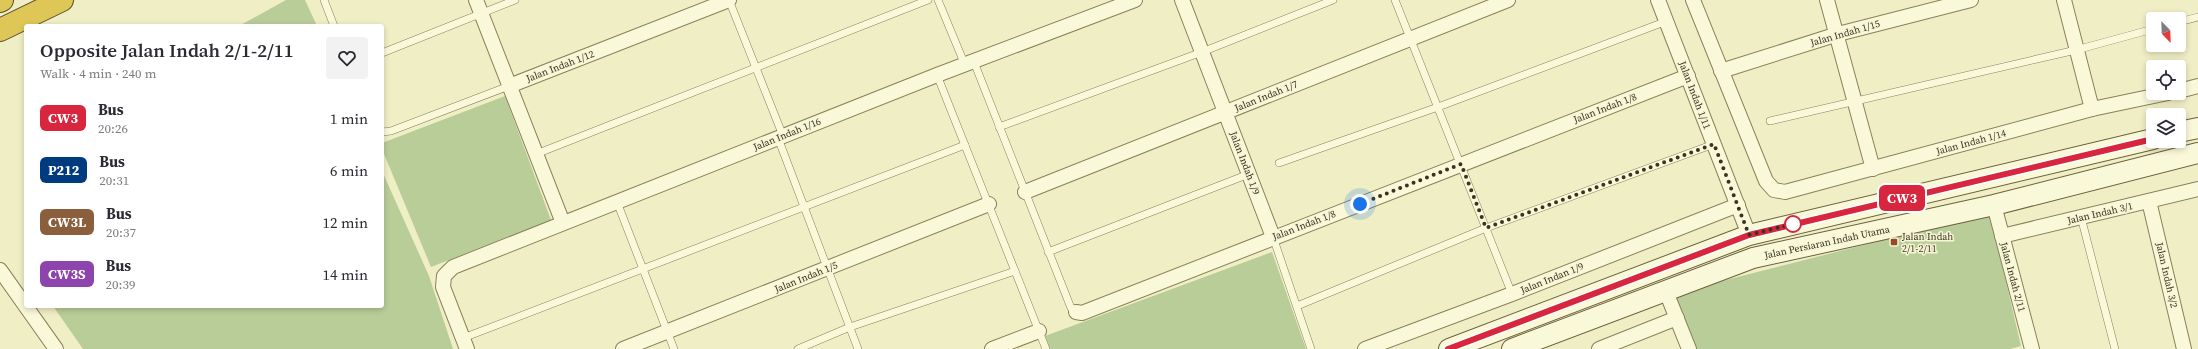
<!DOCTYPE html>
<meta charset="utf-8">
<style>
body{margin:0;font-family:"Source Serif 4",serif;background:#f2f2f3;color:#2b2b33;height:100vh;display:flex;flex-direction:column;font-size:15px;white-space:nowrap}
*{box-sizing:border-box;margin:0}
p{font-size:13px;color:#7c7c81}
.icon{flex:none;width:22px;height:22px;fill:none;stroke:currentColor;stroke-width:2;stroke-linecap:round;stroke-linejoin:round}
.map{position:relative;flex:1;overflow:hidden}
.side{position:absolute;left:24px;top:24px;width:360px;height:284px;display:flex;flex-direction:column;background:#fff;border-radius:4px;box-shadow:0 2px 6px #0003}
.side>*{flex:none}
.badge{padding:0 8px;border-radius:6px;font-size:14px;line-height:26px}
.needle{width:26px;rotate:157deg}
.controls{position:absolute;left:2146px;top:12px;display:grid;gap:8px}
.controls a{display:grid;place-items:center;width:40px;height:40px;border-radius:4px;background:#fff;box-shadow:0 2px 6px #0003;font-size:20px}
.you{position:absolute;width:20px;height:20px;margin:-10px;border:3px solid #fff;border-radius:50%;background:#1a73e8;box-shadow:0 0 0 6px #1a73e833}
.map>.badge{position:absolute;translate:-50% -50%;box-shadow:0 0 0 2px #fff}
.round{display:grid;place-items:center;flex:none;width:42px;height:42px;border-radius:4px;background:#f2f2f3}
.head{display:flex;align-items:center;justify-content:space-between;height:68px;padding:0 16px}
h1{font-size:19px;font-weight:600;line-height:30px}
ul{padding:0;list-style:none}
li{display:flex;align-items:center;gap:12px;height:52px;padding:0 16px}
li div{flex:1}
li b{display:block;font-size:15px}
li em{font-style:normal}
li .badge{min-width:44px;font-weight:700;text-align:center}
.map>svg:first-child{display:block}
.green{fill:#b9cd99}
.lines{fill:none;stroke-linecap:round;stroke-linejoin:round}
.lane-casing{stroke:#8a815b;stroke-width:8}
.street-casing{stroke:#8a815b;stroke-width:16}
.secondary-casing{stroke:#6c613e;stroke-width:22}
.highway-casing{stroke:#584d2f;stroke-width:24}
.lane{stroke:#f9f8d9;stroke-width:7}
.street{stroke:#f9f8d9;stroke-width:14}
.secondary{stroke:#f9f8d9;stroke-width:20}
.highway{stroke:#dec756;stroke-width:22}
.line-casing{stroke:#fff;stroke-width:9}
.line{stroke:#d7263d;stroke-width:6}
.walk{stroke:#3a331f;stroke-width:4;stroke-dasharray:0 7.2}
.stop-dot{fill:#fff;stroke:#d7263d;stroke-width:2}
.poi-dot{fill:#9a482a;stroke:#f6f5d5;stroke-width:1.5}
.labels{text-anchor:middle;dominant-baseline:central;stroke-width:3;stroke-linejoin:round;paint-order:stroke}
.street-label{font-size:10px;fill:#3a331f;stroke:#f6f5d5}
.poi-label{font-size:10px;fill:#3a331f;stroke:#f6f5d5;text-anchor:start}
</style>
<div class="map">
<svg width="2198" height="349" viewBox="0 0 2198 349">
<rect width="100%" height="100%" fill="#efeec5"/>
<g class="green">
<polygon points="286,0 305,0 317,26 239,26"/>
<polygon points="505,96 551,220 431,267 382,149 382,143"/>
<polygon points="382,171 429,276 453,349 83,349 53,306 382,306"/>
<polygon points="1990,213 2021,346 2010,349 1697,349 1674,293"/>
<polygon points="1272,252 1306,349 1050,349 1045,336"/>
</g>
<g class="lines">
<g class="lane-casing">
<g id="lane">
<polyline points="324,0 334,26"/>
<polyline points="729,0 783,136"/>
<polyline points="938,0 965,65"/>
<polyline points="1395,0 1512,294"/>
<polyline points="2179,22 2198,17"/>
<polyline points="382,53 515,0"/>
<polyline points="974,62 1071,308 1076,312"/>
<polyline points="937,75 1046,349"/>
<polyline points="1770,121 2076,50 2153,29"/>
<polyline points="999,127 1202,52 1333,0"/>
<polyline points="382,132 391,131 509,86"/>
<polyline points="778,138 858,349"/>
<polyline points="536,154 928,0"/>
<polyline points="1279,163 1438,107 1667,21"/>
<polyline points="617,202 674,349"/>
<polyline points="2081,217 2115,349"/>
<polyline points="1273,237 1311,349"/>
<polyline points="1048,252 1249,174"/>
<polyline points="1297,306 1486,228 1714,144"/>
<polyline points="463,338 965,145"/>
<polyline points="798,349 850,327 1015,271"/>
</g>
</g>
<g class="street-casing">
<g id="street">
<polyline points="476,0 563,223"/>
<polyline points="1182,0 1273,237"/>
<polyline points="1658,0 1749,235"/>
<polyline points="1693,0 1766,181 1774,190 1785,192 2092,109 2168,93"/>
<polyline points="1827,0 1873,169"/>
<polyline points="2064,0 2092,109"/>
<polyline points="1721,71 1838,34 1971,0"/>
<polyline points="509,86 729,0"/>
<polyline points="2179,91 2198,86"/>
<polyline points="1025,192 1508,0"/>
<polyline points="2149,201 2184,349"/>
<polyline points="1994,205 2032,349"/>
<polyline points="2002,236 2198,189"/>
<polyline points="0,270 56,349"/>
<polyline points="1665,289 1689,349"/>
<polyline points="1076,312 1082,313 1688,76"/>
<polyline points="467,349 443,287 444,276 453,267 937,75 1135,0"/>
<polyline points="623,349 989,204"/>
<polyline points="992,349 1039,331"/>
<polyline points="1365,349 1512,294 1738,205"/>
<polyline points="1599,349 1677,318"/>
</g>
</g>
<g class="secondary-casing">
<g id="secondary">
<polyline points="2179,132 2198,128"/>
<polyline points="1449,349 1749,235 2153,139"/>
<polyline points="1512,349 1753,258 1994,205 2198,153"/>
</g>
</g>
<g class="highway-casing">
<g id="highway">
<polyline points="0,1 2,0"/>
<polyline points="0,30 62,0"/>
</g>
</g>
<use href="#lane" class="lane"/>
<use href="#street" class="street"/>
<use href="#secondary" class="secondary"/>
<use href="#highway" class="highway"/>
</g>
<g class="lines">
<g class="line-casing">
<polyline id="line" points="1448,349 1749,235 2153,139"/>
</g>
<use href="#line" class="line"/>
<polyline class="walk" points="1360,204 1461,164 1486,228 1714,144 1749,235 1793,224"/>
</g>
<circle class="stop-dot" cx="1793" cy="224" r="8"/>
<rect class="poi-dot" x="1890" y="238" width="8" height="8" rx="2"/>
<g class="labels">
<g class="street-label">
<text transform="translate(1845 33) rotate(-16)">Jalan Indah 1/15</text>
<text transform="translate(560 66) rotate(-21)">Jalan Indah 1/12</text>
<text transform="translate(1695 95) rotate(69)">Jalan Indah 1/11</text>
<text transform="translate(1266 96) rotate(-22)">Jalan Indah 1/7</text>
<text transform="translate(1605 108) rotate(-21)">Jalan Indah 1/8</text>
<text transform="translate(787 134) rotate(-22)">Jalan Indah 1/16</text>
<text transform="translate(1971 142) rotate(-15)">Jalan Indah 1/14</text>
<text transform="translate(1245 163) rotate(69)">Jalan Indah 1/9</text>
<text transform="translate(2100 213) rotate(-13)">Jalan Indah 3/1</text>
<text transform="translate(1304 225) rotate(-21)">Jalan Indah 1/8</text>
<text transform="translate(1827 242) rotate(-12)">Jalan Persiaran Indah Utama</text>
<text transform="translate(2167 275) rotate(77)">Jalan Indah 3/2</text>
<text transform="translate(806 277) rotate(-22)">Jalan Indah 1/5</text>
<text transform="translate(2013 277) rotate(75)">Jalan Indah 2/11</text>
<text transform="translate(1552 278) rotate(-22)">Jalan Indan 1/9</text>
</g>
<g class="poi-label">
<text x="1902" y="236">Jalan Indah<tspan x="1902" dy="12">2/1-2/11</tspan></text>
</g>
</g>
</svg>
<div class="controls">
<a><svg class="needle" viewBox="-14 -14 28 28"><path d="M0-13l5 13h-10z" fill="#e53935"/><path d="M0 13l5-13h-10z" fill="#7c7c81"/></svg></a>
<a><svg class="icon" aria-label="locate" viewBox="0 0 24 24"><circle cx="12" cy="12" r="6"/><path d="M12 2v4M12 18v4M2 12h4M18 12h4"/></svg></a>
<a><svg class="icon" aria-label="layers" viewBox="0 0 24 24"><path d="M12 4l9 5-9 5-9-5zM3 14l9 5 9-5"/></svg></a>
</div>
<div class="you" style="left:1360px;top:204px"></div>
<b class="badge" style="left:1902px;top:198px;background:#d7263d;color:#fff">CW3</b>
<section class="side">
<div class="head"><div><h1>Opposite Jalan Indah 2/1-2/11</h1><p>Walk · 4 min · 240 m</p></div><a class="round"><svg class="icon" aria-label="heart" viewBox="0 0 24 24"><path d="M12 20l-8-8c-3-5 5-10 8-4 3-6 11-1 8 4z"/></svg></a></div>
<ul>
<li><span class="badge" style="background:#d7263d;color:#fff">CW3</span><div><b>Bus</b><p>20:26</p></div><em>1 min</em></li>
<li><span class="badge" style="background:#003b80;color:#fff">P212</span><div><b>Bus</b><p>20:31</p></div><em>6 min</em></li>
<li><span class="badge" style="background:#8b5e3c;color:#fff">CW3L</span><div><b>Bus</b><p>20:37</p></div><em>12 min</em></li>
<li><span class="badge" style="background:#8e44ad;color:#fff">CW3S</span><div><b>Bus</b><p>20:39</p></div><em>14 min</em></li>
</ul>
</section>
</div>
